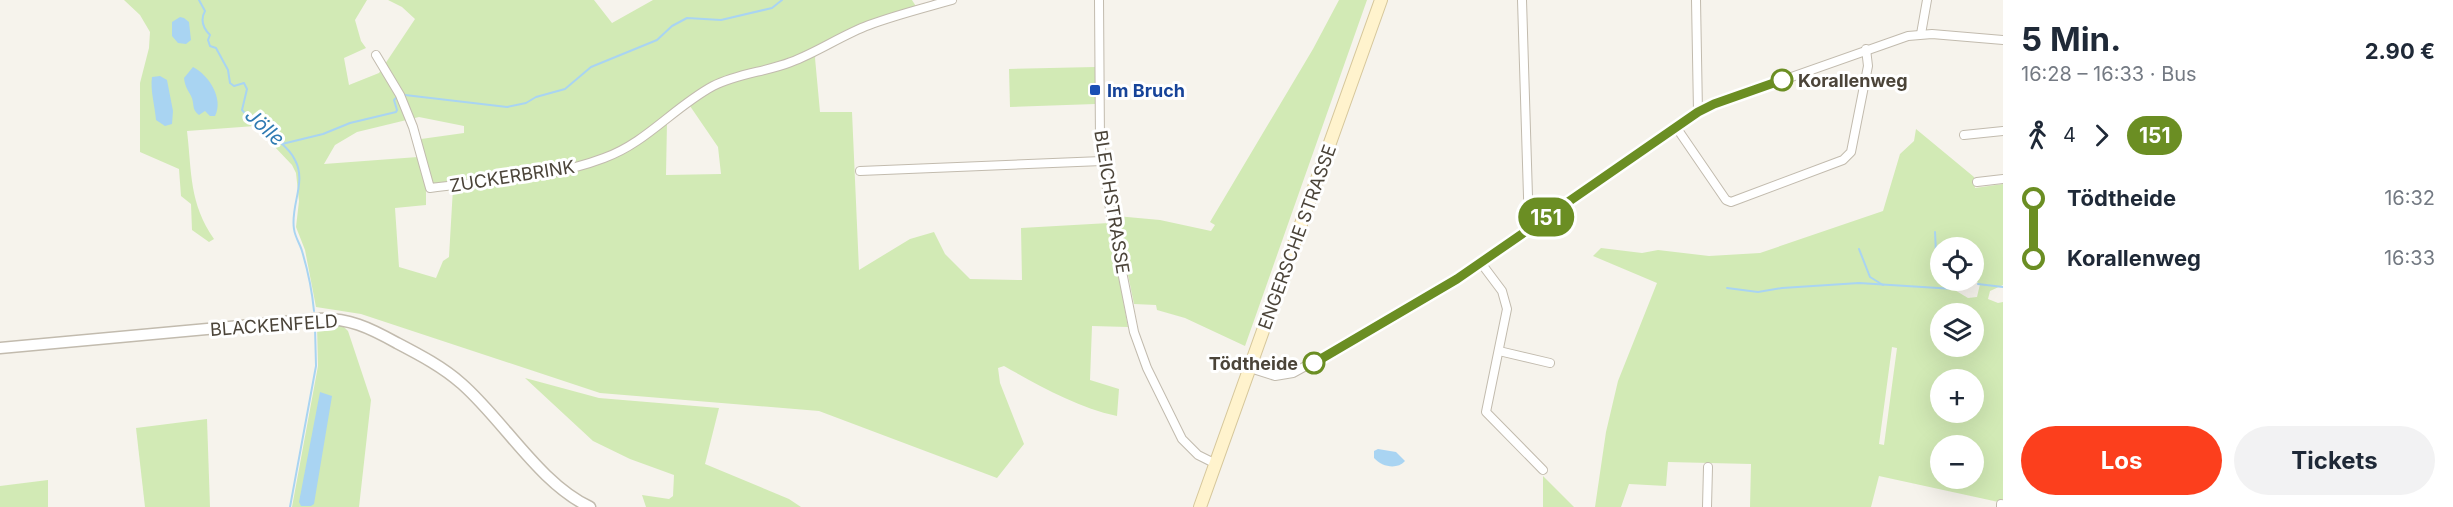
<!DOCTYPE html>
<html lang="de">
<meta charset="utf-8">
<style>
body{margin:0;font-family:Inter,sans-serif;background:#f2f2f3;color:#1f2937;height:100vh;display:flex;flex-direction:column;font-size:22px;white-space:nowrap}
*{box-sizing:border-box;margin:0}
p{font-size:20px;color:#747a83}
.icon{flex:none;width:33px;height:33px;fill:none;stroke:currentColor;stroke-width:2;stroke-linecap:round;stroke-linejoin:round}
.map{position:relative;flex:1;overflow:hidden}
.sheet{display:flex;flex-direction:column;background:#fff;width:450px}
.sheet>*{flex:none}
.badge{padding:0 12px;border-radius:20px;font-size:21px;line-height:39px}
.buttons{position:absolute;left:1930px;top:237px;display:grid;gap:12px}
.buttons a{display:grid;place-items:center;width:54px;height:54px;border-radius:50%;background:#fff;box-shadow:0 6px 24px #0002;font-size:30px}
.map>.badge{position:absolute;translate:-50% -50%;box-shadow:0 0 0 3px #fff}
.legs{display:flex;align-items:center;gap:9px;height:66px;padding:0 18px;font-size:20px}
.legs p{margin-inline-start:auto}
.headline{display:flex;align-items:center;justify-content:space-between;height:102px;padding:0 18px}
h1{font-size:33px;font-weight:700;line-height:45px}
.primary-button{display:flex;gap:12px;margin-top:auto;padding:12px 18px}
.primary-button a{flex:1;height:69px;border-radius:36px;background:#fc3f1d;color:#fff;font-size:24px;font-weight:700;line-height:69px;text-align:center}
.primary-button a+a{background:#f2f2f3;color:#1f2937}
ul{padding:0 18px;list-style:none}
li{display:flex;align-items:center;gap:21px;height:60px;font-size:22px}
li i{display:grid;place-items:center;width:9px;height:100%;margin:0 8px;background:currentColor}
li i::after{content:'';width:15px;height:15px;margin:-8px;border:4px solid;border-radius:50%;background:#fff}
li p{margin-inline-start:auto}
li:first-child i{background:linear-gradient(#0000 50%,currentColor 0)}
li:last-child i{background:linear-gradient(currentColor 50%,#0000 0)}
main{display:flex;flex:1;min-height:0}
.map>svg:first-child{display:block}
.green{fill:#d2eab5;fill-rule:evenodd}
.water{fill:#a9d4f2}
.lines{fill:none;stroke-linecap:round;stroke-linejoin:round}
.stream{stroke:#a9d4f2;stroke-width:2}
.minor-casing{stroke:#c2bbae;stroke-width:10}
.tertiary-casing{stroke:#c2bbae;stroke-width:13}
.secondary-casing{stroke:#d6c79b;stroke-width:14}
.minor{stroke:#fff;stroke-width:8}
.tertiary{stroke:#fff;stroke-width:10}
.secondary{stroke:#fff3cd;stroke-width:12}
.line-1-casing{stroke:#fff;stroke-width:14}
.line-1{stroke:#6b8e23;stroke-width:9}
.stop-1-dot{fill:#fff;stroke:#6b8e23;stroke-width:3}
.transit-dot{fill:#1a4fb4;stroke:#fff;stroke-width:2}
.labels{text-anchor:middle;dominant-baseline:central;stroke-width:6;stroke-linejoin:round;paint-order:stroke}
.stop-label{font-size:18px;font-weight:bold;fill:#4b4439;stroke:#fff;text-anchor:start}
.transit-label{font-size:18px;font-weight:bold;fill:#164399;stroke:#fff;text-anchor:start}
.street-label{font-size:18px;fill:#4b4439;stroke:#fff}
.water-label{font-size:20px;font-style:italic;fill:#2e7ab2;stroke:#fff}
</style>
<main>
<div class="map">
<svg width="2003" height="507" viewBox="0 0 2003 507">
<rect width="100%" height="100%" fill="#f6f3ec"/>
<g class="green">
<path d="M124,0H367L355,20L361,41L366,48L344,58L349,85L379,73L415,19L402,7L388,0H594L612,23L653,0H912L917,8L818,47L815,58L820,112H852L859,270L910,239L934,232L945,254L970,279L1022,280L1021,228L1109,223L1128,327L1092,326L1090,380L1119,389L1117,416C1076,407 1040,386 1004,366L998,368L1000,383L1024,444L997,478L819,411L600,393L361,314L316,307L305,250L296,227L299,201L296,173L292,165L255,126L187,131C192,173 189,203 214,239L209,242L192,230L191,204L181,196L179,169L140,152V83L149,48L150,32L140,15ZM690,106L718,147L721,174L666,175L667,122ZM419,117L464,126V133L421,139L425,156L418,157L324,164L335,145L357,132ZM453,188L449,257L443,261L436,278L399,267L395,208L426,205V189Z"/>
<polygon points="1339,0 1367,0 1245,346 1185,318 1157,310 1156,305 1134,304 1116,216 1160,220 1211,231 1215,225 1210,222 1313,49"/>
<polygon points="1095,67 1095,104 1010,107 1009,69"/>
<path d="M1916,129L1974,177L1975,188L2003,184V285L1990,291L1988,299L1998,303L2003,302V503L1879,476L1871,507H1750L1751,464L1668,462L1666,486L1629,484L1621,507H1595L1606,432L1618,381L1657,283L1593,256L1601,248L1642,253L1658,250L1709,256L1760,253L1883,211L1900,154L1914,141ZM1941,248H1974V280L1980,284L1977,297L1968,298L1953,289L1968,280H1941ZM1941,314H1974V346H1941ZM1892,347L1897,348L1884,445L1879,444ZM1941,380H1974V412H1941ZM1941,446H1974V478H1941Z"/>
<polygon points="342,325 348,331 371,400 359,507 292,507 318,366 317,326"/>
<polygon points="525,378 599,398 719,408 705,464 789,499 801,507 646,507 642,495 669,499 673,496 674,475 630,459 593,441"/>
<polygon points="207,419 210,507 145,507 136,428"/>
<polygon points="1543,476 1574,507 1543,507"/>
<polygon points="48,480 48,507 0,507 0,486"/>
</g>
<g class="water">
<polygon points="180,17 184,18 189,22 191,40 186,44 178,43 172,36 172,22"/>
<path d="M193,67C209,75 224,99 215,116H210L205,111L199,115C191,109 195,104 191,96C188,90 185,87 184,78Z"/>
<path d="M160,76L167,80L173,111L172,124L165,126L156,120C155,106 150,90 152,77Z"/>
<polygon points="320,392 332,396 314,504 311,506 301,506 299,502"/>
<path d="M1378,449L1396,452L1405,461C1397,470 1382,467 1374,458V451Z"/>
</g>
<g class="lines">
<g class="stream">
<path d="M199,0L205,11C200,20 203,28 210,35L208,40L210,46L216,48L228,70L230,83L234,86L244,83L247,89L242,110L250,119L263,121C272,141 287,143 295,160C307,182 290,206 294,229C295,237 300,244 302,251C308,271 312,290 314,311"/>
<polyline points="405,95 507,107 526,103 536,97 565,89 591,67 657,40 672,26 687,18 721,20 772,8 782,0"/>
<polyline points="282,144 323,134 350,123 396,112 397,110 394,100 398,96"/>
<polyline points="1935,232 1936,253 1941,275"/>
<polyline points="1859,249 1870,277 1883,285"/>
<polyline points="1943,280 1952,289"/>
<polyline points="1978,284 2003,287"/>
<polyline points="1727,288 1758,292 1782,288 1859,283 1954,289"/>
<polyline points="290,507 316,366 315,328"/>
</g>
<g class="minor-casing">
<g id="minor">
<polyline points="1099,0 1100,142 1111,216 1134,332 1147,368 1182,439 1198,455 1216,464"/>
<polyline points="1522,0 1529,229"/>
<polyline points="1696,0 1698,112"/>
<polyline points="1921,34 1927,0"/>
<path d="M376,55L400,95L413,127L430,188C487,181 549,179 604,158C646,143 674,107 713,86C738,73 766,72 791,62C818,52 842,35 869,25C896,15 924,8 952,0"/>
<polyline points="1676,127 1726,200 1731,202 1843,160 1851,152 1868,66 1866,49"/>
<polyline points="1964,135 2003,131"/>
<polyline points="860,171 1102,161"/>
<polyline points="1977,182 2003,179"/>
<polyline points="1481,263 1502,291 1507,309 1486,412 1543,470"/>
<polyline points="1499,351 1550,363"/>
<polyline points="1250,368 1275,376 1293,373 1391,319 1457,279 1706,107 1908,36 1932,34 2003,40"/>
<polyline points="1707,507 1708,467"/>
<polyline points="2001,507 2001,504"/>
</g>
</g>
<g class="tertiary-casing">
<path id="tertiary" d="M0,348L316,319C348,317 370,328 397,343C420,355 443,367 462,384C504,421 540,484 590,507"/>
</g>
<g class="secondary-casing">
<polyline id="secondary" points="1200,507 1381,0"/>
</g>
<use href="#minor" class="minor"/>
<use href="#tertiary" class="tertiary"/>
<use href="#secondary" class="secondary"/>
</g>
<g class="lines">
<g class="line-1-casing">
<polyline id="line-1" points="1314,363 1457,279 1698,112 1714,104 1782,80"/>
</g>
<use href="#line-1" class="line-1"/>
</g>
<g class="stop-1-dot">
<circle cx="1782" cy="80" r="10"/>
<circle cx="1314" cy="363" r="10"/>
</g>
<rect class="transit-dot" x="1089" y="84" width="12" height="12" rx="3"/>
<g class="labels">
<g class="stop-label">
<text x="1798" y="80">Korallenweg</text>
<text x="1298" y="363" text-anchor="end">Tödtheide</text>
</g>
<g class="transit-label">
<text x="1107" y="90">Im Bruch</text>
</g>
<g class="street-label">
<text transform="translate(512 176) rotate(-9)">ZUCKERBRINK</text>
<text transform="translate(1112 202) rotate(81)">BLEICHSTRASSE</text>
<text transform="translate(1297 237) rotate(-70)">ENGERSCHE STRASSE</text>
<text transform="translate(274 325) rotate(-4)">BLACKENFELD</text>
</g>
<g class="water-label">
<text transform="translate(265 127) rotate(42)">Jölle</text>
</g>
</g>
</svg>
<div class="buttons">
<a><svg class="icon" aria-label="locate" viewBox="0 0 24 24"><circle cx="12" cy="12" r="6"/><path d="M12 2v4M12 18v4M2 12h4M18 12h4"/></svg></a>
<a><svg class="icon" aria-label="layers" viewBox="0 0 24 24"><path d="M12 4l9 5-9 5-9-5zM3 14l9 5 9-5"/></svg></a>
<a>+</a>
<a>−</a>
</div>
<b class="badge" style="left:1546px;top:217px;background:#6b8e23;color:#fff">151</b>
</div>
<section class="sheet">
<div class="headline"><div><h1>5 Min.</h1><p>16:28 – 16:33 · Bus</p></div><b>2.90 €</b></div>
<div class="legs"><svg class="icon" aria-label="walk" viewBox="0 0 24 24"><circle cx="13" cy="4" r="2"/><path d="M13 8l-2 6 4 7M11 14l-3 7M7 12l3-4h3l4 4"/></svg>4<svg class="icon" aria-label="forward" viewBox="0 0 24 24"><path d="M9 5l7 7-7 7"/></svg><b class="badge" style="background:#6b8e23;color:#fff">151</b></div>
<ul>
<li><i style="color:#6b8e23"></i><b>Tödtheide</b><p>16:32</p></li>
<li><i style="color:#6b8e23"></i><b>Korallenweg</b><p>16:33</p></li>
</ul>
<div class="primary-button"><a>Los</a><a>Tickets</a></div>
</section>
</main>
